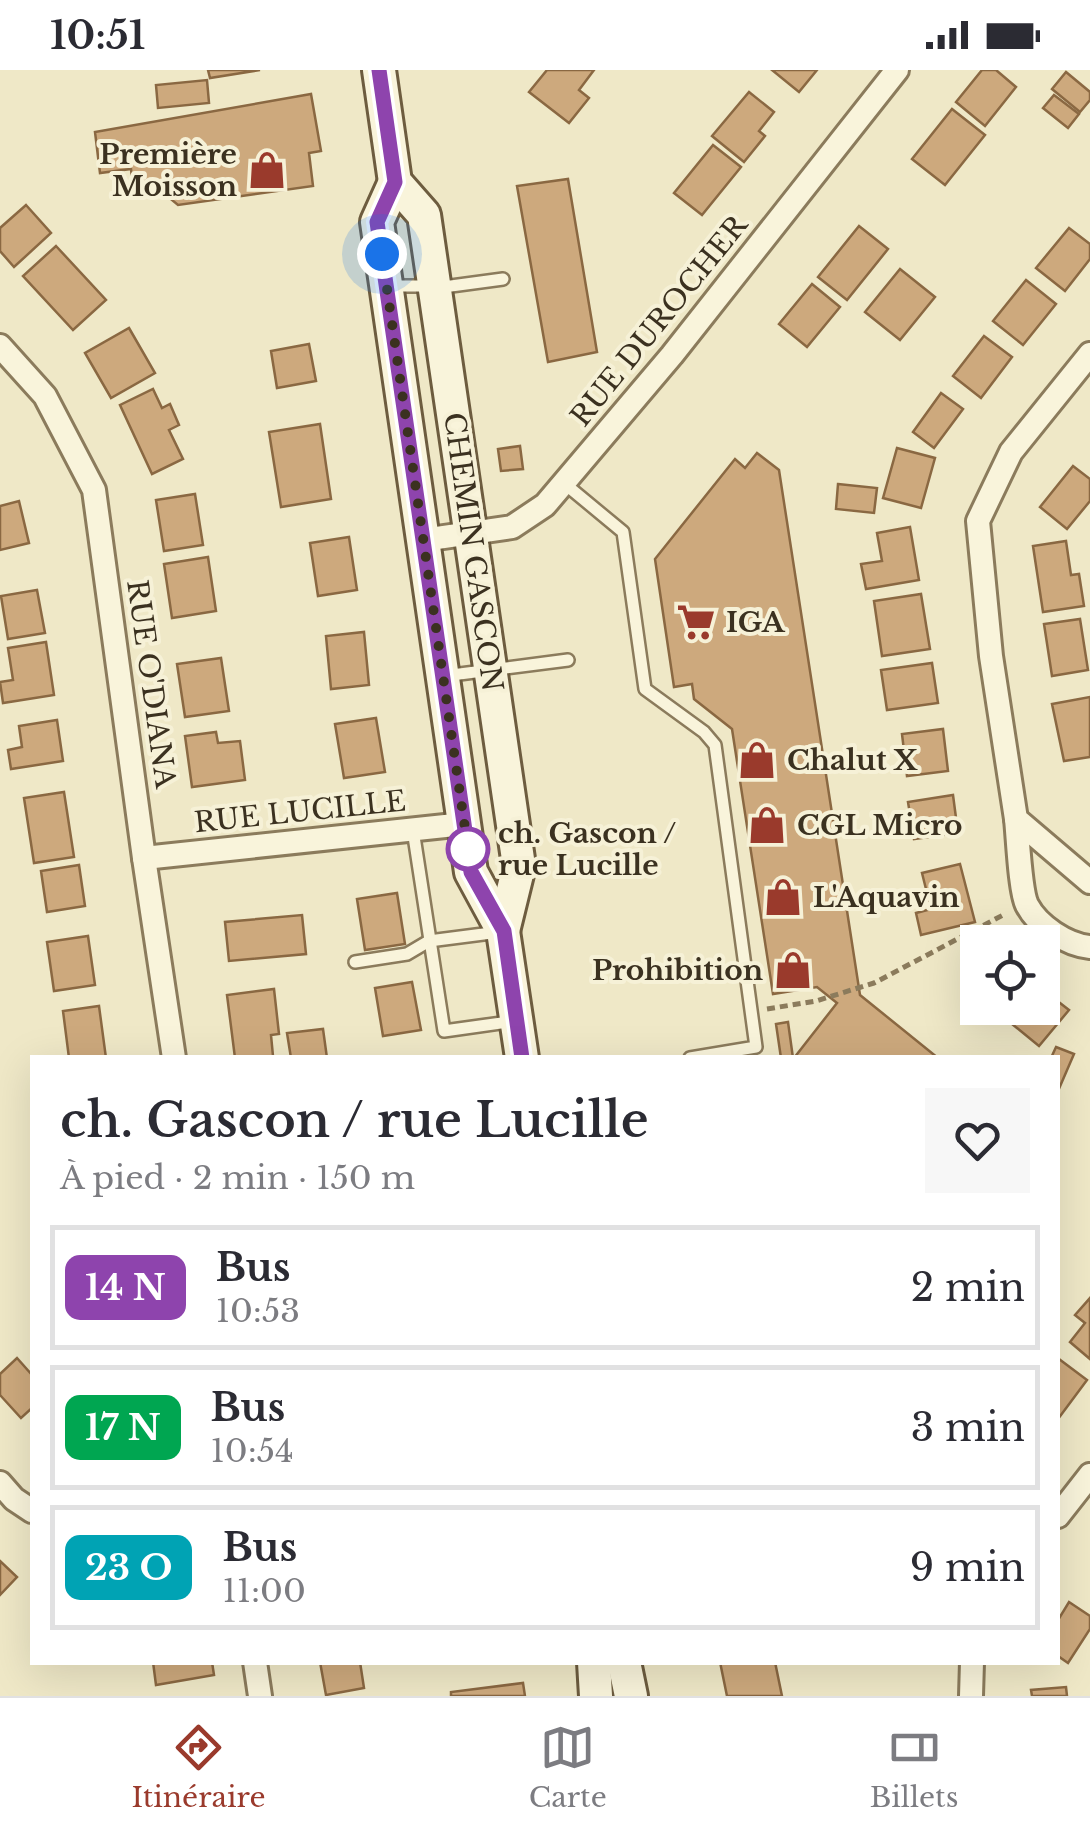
<!DOCTYPE html>
<html lang="fr">
<meta charset="utf-8">
<style>
body{margin:0;font-family:"Libre Baskerville",serif;background:#f7f7f7;color:#2b2b33;height:100vh;display:flex;flex-direction:column;font-size:38px;white-space:nowrap}
*{box-sizing:border-box;margin:0}
p{font-size:32px;color:#7c7c81}
.icon{flex:none;width:55px;height:55px;fill:none;stroke:currentColor;stroke-width:2;stroke-linecap:round;stroke-linejoin:round}
.map{position:relative;flex:1;overflow:hidden}
.drawer{position:absolute;left:30px;top:985px;width:1030px;height:610px;display:flex;flex-direction:column;background:#fff;border-radius:0px;box-shadow:0 10px 40px #0002}
.drawer>*{flex:none}
.badge{padding:0 20px;border-radius:15px;font-size:35px;line-height:65px}
.fabs{position:absolute;left:960px;top:855px;display:grid;gap:20px}
.fabs a{display:grid;place-items:center;width:100px;height:100px;border-radius:0px;background:#fff;box-shadow:0 10px 40px #0002;font-size:50px}
.you{position:absolute;width:50px;height:50px;margin:-25px;border:8px solid #fff;border-radius:50%;background:#1a73e8;box-shadow:0 0 0 15px #1a73e833}
.map>.badge{position:absolute;translate:-50% -50%;box-shadow:0 0 0 5px #fff}
.round{display:grid;place-items:center;flex:none;width:105px;height:105px;border-radius:0px;background:#f7f7f7}
.head{display:flex;align-items:center;justify-content:space-between;height:170px;padding:0 30px}
h1{font-size:48px;font-weight:600;line-height:75px}
ul{padding:0;list-style:none}
li{display:flex;align-items:center;gap:30px;height:125px;margin:0 20px 15px;padding:0 10px;border:5px solid #e1e1e2;border-radius:0px}
li div{flex:1}
li b{display:block;font-size:38px}
li em{font-style:normal}
li .badge{min-width:110px;font-weight:700;text-align:center}
.status{display:flex;justify-content:space-between;align-items:center;height:70px;padding:0 50px;background:#fff;direction:ltr}
.status svg{height:28px;fill:currentColor}
.tab-bar{display:flex;justify-content:space-around;align-items:center;height:140px;border-top:2px solid #e1e1e2;background:#fff;font-size:28px;color:#7c7c81}
.tab-bar a{display:grid;justify-items:center;gap:5px}
.tab-bar .current{color:#9a3a2c}
.map>svg:first-child{display:block}
.building{fill:#cda97d;stroke:#8a6842;stroke-width:2.5}
.lines{fill:none;stroke-linecap:round;stroke-linejoin:round}
.lane-casing{stroke:#8b7b5c;stroke-width:16}
.street-casing{stroke:#8b7b5c;stroke-width:28}
.secondary-casing{stroke:#6d5c3f;stroke-width:38}
.path{stroke:#8b7b5c;stroke-width:5;stroke-dasharray:8 5;stroke-linecap:butt}
.lane{stroke:#f9f4db;stroke-width:11}
.street{stroke:#f9f4db;stroke-width:22}
.secondary{stroke:#f9f4db;stroke-width:32}
.line-casing{stroke:#fff;stroke-width:22}
.line{stroke:#8e44ad;stroke-width:15}
.walk{stroke:#3b3120;stroke-width:10;stroke-dasharray:0 18}
.stop-dot{fill:#fff;stroke:#8e44ad;stroke-width:5}
.labels{text-anchor:middle;dominant-baseline:central;stroke-width:8;stroke-linejoin:round;paint-order:stroke}
.poi-label{font-size:28px;font-weight:bold;fill:#3b3120;stroke:#f6f1d7;text-anchor:start}
.street-label{font-size:28px;fill:#3b3120;stroke:#f6f1d7}
.stop-label{font-size:28px;font-weight:bold;fill:#3b3120;stroke:#f6f1d7;text-anchor:start}
</style>
<div class="status"><b>10:51</b><svg viewBox="0 0 49 12"><path d="M0 12V9h3v3zM5 12V6h3v6zM10 12V3h3v9zM15 12V0h3v12zM26 1h20v11H26zM47 4h2v5h-2z"/></svg></div>
<div class="map">
<svg width="1090" height="1626" viewBox="0 0 1090 1626">
<rect width="100%" height="100%" fill="#efe8c7"/>
<g class="building">
<polygon points="208,0 260,0 210,8"/>
<polygon points="547,0 594,0 579,20 589,28 569,53 529,22"/>
<polygon points="772,0 817,0 799,22"/>
<polygon points="982,0 996,0 1016,17 985,56 956,32"/>
<polygon points="1066,2 1090,22 1090,30 1080,42 1052,19"/>
<polygon points="207,10 209,33 158,38 156,15"/>
<polygon points="749,22 774,42 759,61 765,66 744,92 712,66"/>
<polygon points="311,24 321,81 309,83 313,116 178,135 154,115 133,118 131,99 100,103 95,62"/>
<polygon points="1054,25 1079,44 1068,58 1043,38"/>
<polygon points="952,39 985,65 945,115 912,89"/>
<polygon points="713,75 741,97 702,145 674,123"/>
<polygon points="568,109 597,282 548,292 517,116"/>
<polygon points="26,135 51,163 14,197 0,181 0,158"/>
<polygon points="859,156 888,179 847,230 818,207"/>
<polygon points="1069,158 1090,174 1090,189 1065,221 1036,198"/>
<polygon points="56,176 106,230 73,260 23,206"/>
<polygon points="900,199 935,227 900,270 865,242"/>
<polygon points="1026,210 1056,234 1023,275 993,251"/>
<polygon points="812,214 840,237 807,277 779,254"/>
<polygon points="129,258 155,303 111,328 85,283"/>
<polygon points="984,266 1012,287 981,328 953,306"/>
<polygon points="309,274 316,311 277,318 271,281"/>
<polygon points="153,319 162,338 170,334 179,355 169,360 183,389 152,404 120,335"/>
<polygon points="941,323 963,339 934,378 913,362"/>
<polygon points="320,354 331,429 281,437 269,362"/>
<polygon points="520,376 523,399 501,401 498,379"/>
<polygon points="897,378 935,388 921,438 883,428"/>
<polygon points="757,383 779,400 860,925 938,988 794,988 837,933 817,917 773,924 732,659 694,629 692,614 674,617 655,489 735,389 745,398"/>
<polygon points="1073,396 1090,409 1090,431 1067,459 1040,437"/>
<polygon points="838,414 877,418 874,443 836,439"/>
<polygon points="195,424 203,475 164,481 156,430"/>
<polygon points="19,431 29,473 0,480 0,436"/>
<polygon points="910,457 919,510 866,519 861,494 882,491 877,463"/>
<polygon points="349,467 357,520 318,526 310,473"/>
<polygon points="1066,471 1071,505 1079,504 1084,536 1043,542 1033,476"/>
<polygon points="208,487 216,541 172,548 164,494"/>
<polygon points="37,520 45,563 8,569 1,526"/>
<polygon points="921,524 930,579 882,586 874,531"/>
<polygon points="1080,549 1088,600 1052,606 1044,554"/>
<polygon points="364,562 369,615 331,619 326,566"/>
<polygon points="46,572 54,625 3,633 0,612 13,610 8,578"/>
<polygon points="221,588 229,641 185,647 177,594"/>
<polygon points="932,593 938,633 887,640 881,600"/>
<polygon points="1090,627 1090,687 1064,691 1052,634"/>
<polygon points="376,648 385,702 344,708 335,654"/>
<polygon points="57,650 63,691 11,699 8,680 22,677 19,656"/>
<polygon points="943,659 948,701 907,706 902,664"/>
<polygon points="216,662 218,673 240,671 245,710 192,717 185,666"/>
<polygon points="64,722 74,787 34,793 24,728"/>
<polygon points="953,725 958,763 914,769 908,732"/>
<polygon points="960,794 975,852 921,865 916,843 931,839 922,803"/>
<polygon points="79,795 85,836 47,842 41,801"/>
<polygon points="397,823 405,874 365,880 357,829"/>
<polygon points="302,845 306,884 229,891 225,852"/>
<polygon points="88,866 95,915 54,921 47,872"/>
<polygon points="412,912 421,960 383,966 375,918"/>
<polygon points="274,919 279,964 271,965 273,986 235,988 227,925"/>
<polygon points="1042,919 1069,940 1039,976 1001,945 1007,938 1042,938"/>
<polygon points="99,936 106,988 69,988 63,941"/>
<polygon points="788,952 793,988 781,988 776,954"/>
<polygon points="323,959 327,988 291,988 287,963"/>
<polygon points="1056,977 1074,984 1058,1021 1058,988 1051,988"/>
<polygon points="1090,1228 1090,1289 1070,1272 1085,1253 1075,1245"/>
<polygon points="17,1288 32,1305 32,1338 21,1348 0,1325 0,1304"/>
<polygon points="1059,1289 1087,1310 1058,1349 1058,1290"/>
<polygon points="0,1491 17,1507 0,1525"/>
<polygon points="1069,1532 1090,1546 1090,1559 1068,1593 1058,1586 1058,1550"/>
<polygon points="153,1592 212,1592 214,1605 156,1615"/>
<polygon points="320,1592 360,1592 364,1618 326,1625"/>
<polygon points="720,1592 775,1592 782,1626 727,1626"/>
<polygon points="523,1613 525,1626 451,1626 451,1622"/>
<polygon points="1066,1617 1067,1626 1032,1626 1031,1620"/>
</g>
<g class="lines">
<g class="lane-casing">
<g id="lane">
<polyline points="388,216 451,216 503,209"/>
<polyline points="565,414 623,462 645,619 704,662 715,675 756,977 690,988"/>
<polyline points="444,606 568,590"/>
<polyline points="413,760 444,961 515,951"/>
<polyline points="355,892 407,884 429,871 499,862"/>
</g>
</g>
<g class="street-casing">
<g id="street">
<polyline points="0,276 45,326 94,420 144,788 174,988"/>
<polyline points="1090,284 1011,382 978,451 991,586 1016,749 1090,812"/>
<polyline points="423,470 512,457 545,435 672,285 897,0"/>
<path d="M1016,749C1018,767 1020,821 1027,835C1038,856 1067,875 1090,877"/>
<polyline points="144,788 464,754"/>
<polyline points="0,1413 14,1429 32,1441"/>
<polyline points="1058,1446 1090,1405"/>
<polyline points="255,1592 260,1626"/>
<polyline points="971,1626 972,1592"/>
</g>
</g>
<g class="secondary-casing">
<g id="secondary">
<polyline points="379,0 395,112 424,145 519,796 503,861"/>
<polyline points="395,112 377,152 471,802 503,861 522,988"/>
<polyline points="594,1592 596,1626"/>
<polyline points="624,1592 631,1626"/>
</g>
</g>
<polyline class="path" points="767,939 816,931 874,913 1005,844"/>
<use href="#lane" class="lane"/>
<use href="#street" class="street"/>
<use href="#secondary" class="secondary"/>
</g>
<g class="lines">
<g class="line-casing">
<polyline id="line" points="379,0 395,112 377,152 471,802 504,861 522,988"/>
</g>
<use href="#line" class="line"/>
<polyline class="walk" points="382,184 468,779"/>
</g>
<defs>
<g id="shop-bare" transform="scale(3)"><path d="M-5-2.5h2.3a2.7 3.5 0 0 1 5.4 0H5L5.5 6h-11ZM-1.5-2.5h3a1.5 2.3 0 0 0-3 0Z" fill="#9a3a2c" stroke="#f6f1d7" stroke-width="2.5" paint-order="stroke"/></g>
<g id="supermarket-bare" transform="scale(3)"><path d="M-6-5.5h2.5l.6 2H6L4.5 2H-2.5L-4.4-4H-6ZM-1.5 3.2a1.3 1.3 0 1 0 .1 0ZM3 3.2a1.3 1.3 0 1 0 .1 0Z" fill="#9a3a2c" stroke="#f6f1d7" stroke-width="2.5" paint-order="stroke"/></g>
</defs>
<g fill-rule="evenodd">
<use href="#shop-bare" x="267" y="100"/>
<use href="#supermarket-bare" x="696" y="552"/>
<use href="#shop-bare" x="757" y="690"/>
<use href="#shop-bare" x="767" y="755"/>
<use href="#shop-bare" x="783" y="827"/>
<use href="#shop-bare" x="793" y="900"/>
</g>
<circle class="stop-dot" cx="468" cy="779" r="20"/>
<g class="labels">
<g class="poi-label">
<text x="237" y="84" text-anchor="end">Première<tspan x="237" dy="32">Moisson</tspan></text>
<text x="726" y="552">IGA</text>
<text x="787" y="690">Chalut X</text>
<text x="797" y="755">CGL Micro</text>
<text x="813" y="827">L'Aquavin</text>
<text x="763" y="900" text-anchor="end">Prohibition</text>
</g>
<g class="street-label">
<text transform="translate(659 251) rotate(-51)">RUE DUROCHER</text>
<text transform="translate(473 482) rotate(82)">CHEMIN GASCON</text>
<text transform="translate(151 614) rotate(82)">RUE O'DIANA</text>
<text transform="translate(300 742) rotate(-6)">RUE LUCILLE</text>
</g>
<g class="stop-label">
<text x="498" y="763">ch. Gascon /<tspan x="498" dy="32">rue Lucille</tspan></text>
</g>
</g>
</svg>
<div class="fabs">
<a><svg class="icon" aria-label="locate" viewBox="0 0 24 24"><circle cx="12" cy="12" r="6"/><path d="M12 2v4M12 18v4M2 12h4M18 12h4"/></svg></a>
</div>
<div class="you" style="left:382px;top:184px"></div>
<section class="drawer">
<div class="head"><div><h1>ch. Gascon / rue Lucille</h1><p>À pied · 2 min · 150 m</p></div><a class="round"><svg class="icon" aria-label="heart" viewBox="0 0 24 24"><path d="M12 20l-8-8c-3-5 5-10 8-4 3-6 11-1 8 4z"/></svg></a></div>
<ul>
<li><span class="badge" style="background:#8e44ad;color:#fff">14 N</span><div><b>Bus</b><p>10:53</p></div><em>2 min</em></li>
<li><span class="badge" style="background:#00a651;color:#fff">17 N</span><div><b>Bus</b><p>10:54</p></div><em>3 min</em></li>
<li><span class="badge" style="background:#00a3b4;color:#fff">23 O</span><div><b>Bus</b><p>11:00</p></div><em>9 min</em></li>
</ul>
</section>
</div>
<nav class="tab-bar">
<a class="current"><svg class="icon" aria-label="directions" viewBox="0 0 24 24"><path d="M12 3l9 9-9 9-9-9zM9 14v-3h6M13 9l2 2-2 2"/></svg>Itinéraire</a>
<a><svg class="icon" aria-label="map" viewBox="0 0 24 24"><path d="M3 6l6-2 6 2 6-2v14l-6 2-6-2-6 2zM9 4v14M15 6v14"/></svg>Carte</a>
<a><svg class="icon" aria-label="tickets" viewBox="0 0 24 24"><path d="M3 7h18v10H3zM15 7v10"/></svg>Billets</a>
</nav>
